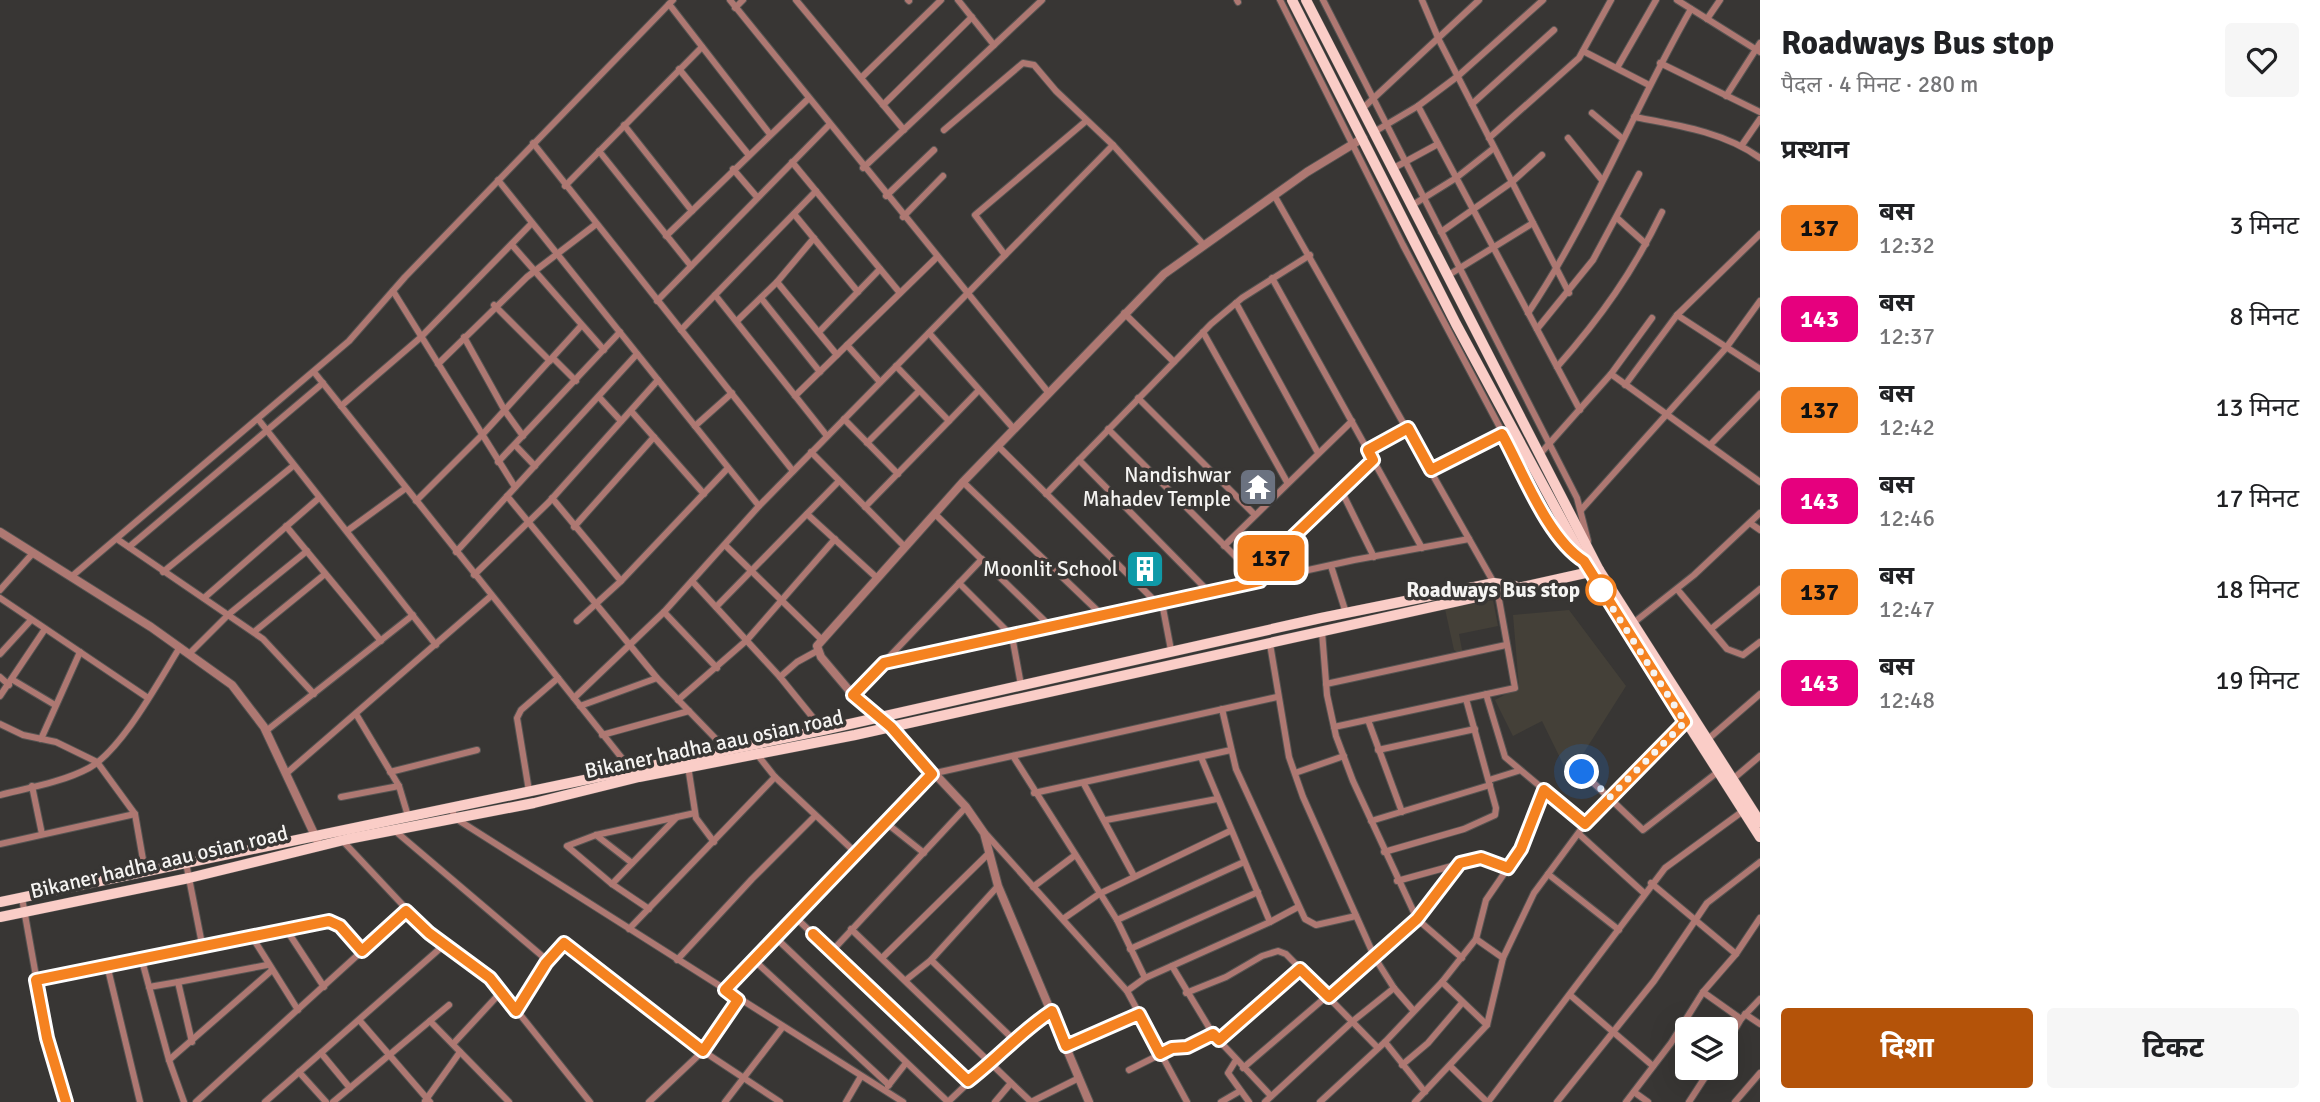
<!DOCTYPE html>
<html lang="hi">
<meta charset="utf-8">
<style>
body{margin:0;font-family:Signika,"Noto Sans Devanagari",sans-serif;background:#f6f6f6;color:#202124;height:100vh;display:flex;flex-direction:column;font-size:26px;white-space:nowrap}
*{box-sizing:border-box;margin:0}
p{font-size:23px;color:#757577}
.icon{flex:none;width:38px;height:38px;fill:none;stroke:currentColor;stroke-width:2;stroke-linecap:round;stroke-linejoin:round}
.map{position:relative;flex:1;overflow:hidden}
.details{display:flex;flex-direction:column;background:#fff;width:560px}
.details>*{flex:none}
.badge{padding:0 14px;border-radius:10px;font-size:24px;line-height:46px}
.tools{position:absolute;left:1675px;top:1017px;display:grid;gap:14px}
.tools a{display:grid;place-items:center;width:63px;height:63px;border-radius:7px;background:#fff;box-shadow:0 7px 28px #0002;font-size:35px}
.you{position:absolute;width:35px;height:35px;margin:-18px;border:5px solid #fff;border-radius:50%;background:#1a73e8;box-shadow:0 0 0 10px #1a73e833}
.map>.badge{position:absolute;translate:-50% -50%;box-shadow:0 0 0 4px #fff}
h2{padding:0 21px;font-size:26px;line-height:63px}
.round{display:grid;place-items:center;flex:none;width:74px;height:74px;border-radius:7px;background:#f6f6f6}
.summary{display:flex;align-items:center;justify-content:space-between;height:119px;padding:0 21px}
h1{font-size:33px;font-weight:700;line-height:52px}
.primary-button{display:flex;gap:14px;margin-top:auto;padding:14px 21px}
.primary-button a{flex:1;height:80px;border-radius:7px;background:#b45309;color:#fff;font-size:28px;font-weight:700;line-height:80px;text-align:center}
.primary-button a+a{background:#f6f6f6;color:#202124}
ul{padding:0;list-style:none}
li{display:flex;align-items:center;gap:21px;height:91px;padding:0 21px}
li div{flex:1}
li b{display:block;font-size:26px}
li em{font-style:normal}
li .badge{min-width:77px;font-weight:700;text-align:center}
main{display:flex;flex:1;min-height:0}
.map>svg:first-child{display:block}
.built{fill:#444038}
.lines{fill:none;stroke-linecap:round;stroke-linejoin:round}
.minor-casing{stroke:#565452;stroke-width:8}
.tertiary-casing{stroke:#565452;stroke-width:10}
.primary-casing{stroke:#565452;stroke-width:11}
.minor{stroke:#ae7872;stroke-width:6}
.tertiary{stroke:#ae7872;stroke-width:8}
.primary{stroke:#facdc7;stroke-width:10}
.line-casing{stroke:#fff;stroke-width:16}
.line{stroke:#f58220;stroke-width:10}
.walk{stroke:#f5f4f2;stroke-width:7;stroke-dasharray:0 12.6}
.stop-dot{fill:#fff;stroke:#f58220;stroke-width:3.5}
.labels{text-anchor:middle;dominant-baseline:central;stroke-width:7;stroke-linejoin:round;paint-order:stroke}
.poi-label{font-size:21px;fill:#f5f4f2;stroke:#383634;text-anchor:end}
.stop-label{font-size:21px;font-weight:bold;fill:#f5f4f2;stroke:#383634;text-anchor:end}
.street-label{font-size:21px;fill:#f5f4f2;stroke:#383634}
</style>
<main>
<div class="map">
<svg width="1760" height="1102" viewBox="0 0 1760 1102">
<rect width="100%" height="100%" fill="#383634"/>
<g class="built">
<polygon points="1493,600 1498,626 1459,634 1463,655 1454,650 1445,609"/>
<polygon points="1569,610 1626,686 1569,776 1542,721 1513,736 1495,700 1519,687 1513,615"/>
</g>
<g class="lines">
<g class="minor-casing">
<g id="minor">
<polyline points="730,0 1048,392"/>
<polyline points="796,0 904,130"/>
<polyline points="908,0 909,1"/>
<polyline points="1237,0 1238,2"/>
<polyline points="1280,0 1403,245 1557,535 1568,552 1582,560"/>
<polyline points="1323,0 1577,498 1588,541"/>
<polyline points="1422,0 1439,40 1569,293"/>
<polyline points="1677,0 1760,52"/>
<polyline points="669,4 769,133"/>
<polyline points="735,8 743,0"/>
<polyline points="1707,19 1720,0"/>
<polyline points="994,45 1042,0"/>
<polyline points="1583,51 1649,85"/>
<polyline points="1660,63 1760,112"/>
<polyline points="1617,68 1656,0"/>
<polyline points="679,69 748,154"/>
<polyline points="861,78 941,0"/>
<polyline points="1726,96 1760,43"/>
<polyline points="1472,104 1554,30"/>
<polyline points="883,105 972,17"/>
<polyline points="1418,106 1580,410"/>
<polyline points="1362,109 1479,0"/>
<polyline points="1592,113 1623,139"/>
<path d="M1634,117C1677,125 1725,132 1760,158"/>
<polyline points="624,125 692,211"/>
<polyline points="944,130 1023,63 1034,65 1056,91 1113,145 1203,244"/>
<polyline points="1374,132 1418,106 1458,76 1543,0"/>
<polyline points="1489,138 1579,58 1611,0"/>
<polyline points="1568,138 1602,180"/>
<polyline points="533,143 793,471"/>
<polyline points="1742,145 1760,119"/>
<polyline points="599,151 691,266"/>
<polyline points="792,162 900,293"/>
<polyline points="863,168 994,45 958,0"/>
<polyline points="733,169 757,197"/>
<polyline points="1392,169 1438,144"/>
<polyline points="498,180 759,506"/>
<polyline points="565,186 702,47"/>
<polyline points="1274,195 1494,583"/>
<polyline points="886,196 934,150"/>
<polyline points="1411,206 1456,178 1494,148"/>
<polyline points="794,214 858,292"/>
<polyline points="903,217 943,176"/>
<polyline points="1617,218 1646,244"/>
<polyline points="1441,232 1512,182 1542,155"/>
<polyline points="666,236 808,99"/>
<polyline points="512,245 604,350"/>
<polyline points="1005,255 975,215 1086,121"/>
<polyline points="1447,276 1533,223"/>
<polyline points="1272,278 1422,548"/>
<polyline points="777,282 837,355"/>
<polyline points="393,291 515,487"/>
<polyline points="715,295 827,436"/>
<polyline points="761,298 820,372"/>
<polyline points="657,301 829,125"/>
<polyline points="1236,303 1317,451"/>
<polyline points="494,305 550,361"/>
<polyline points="1124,313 1174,362"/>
<path d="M1528,313C1592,218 1634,108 1691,9"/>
<polyline points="1677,315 1760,234"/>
<polyline points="737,321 777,282 814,238"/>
<polyline points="1537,329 1593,260 1639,174"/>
<polyline points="681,330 816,191"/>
<polyline points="819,332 880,269"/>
<polyline points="1203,332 1287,482"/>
<polyline points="929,333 1014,429"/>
<polyline points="464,337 505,411 523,436"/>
<polyline points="847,345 880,382"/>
<polyline points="553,358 576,381"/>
<polyline points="438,364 527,277 595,225"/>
<path d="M1557,367C1601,317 1633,272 1662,212"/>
<polyline points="314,372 633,772"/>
<polyline points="1611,374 1652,318"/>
<polyline points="1625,385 1677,315 1760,369"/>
<polyline points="795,396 936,258"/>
<polyline points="599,397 621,421"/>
<polyline points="1138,398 1254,514"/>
<polyline points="341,406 420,338 532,223"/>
<polyline points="631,411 704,494"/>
<polyline points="258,419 436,645"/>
<polyline points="844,419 898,474"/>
<polyline points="949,421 979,390"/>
<polyline points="695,426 732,393"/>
<polyline points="1108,429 1260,581"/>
<polyline points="867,443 919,391"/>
<polyline points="515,445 535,466"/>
<polyline points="1710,445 1760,394"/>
<polyline points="998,446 1158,604"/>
<polyline points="1368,450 1408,428"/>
<polyline points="811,452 905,547"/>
<polyline points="1540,454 1611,374 1760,482"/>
<polyline points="1079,460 1210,593"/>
<polyline points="498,462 620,332"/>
<polyline points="1431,470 1502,434"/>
<polyline points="963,482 1103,616"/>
<polyline points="1341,490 1374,557"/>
<polyline points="1046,494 1211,324 1242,298 1310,255"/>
<polyline points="507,496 657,678 716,739 742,745"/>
<polyline points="552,498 621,581"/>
<polyline points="416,501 482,435 581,326"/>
<polyline points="865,507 949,421 896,366"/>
<polyline points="1581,510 1726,348 1760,301"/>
<polyline points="807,514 876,577"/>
<polyline points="935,514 1052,628"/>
<polyline points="1750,523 1760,530"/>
<polyline points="286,526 381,641"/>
<polyline points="574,527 654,437"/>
<polyline points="347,531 406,488"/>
<polyline points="117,539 263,639 314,694"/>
<polyline points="725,545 821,639"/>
<polyline points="1224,546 1352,421"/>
<polyline points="129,547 323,383"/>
<polyline points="456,552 637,354"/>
<polyline points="1331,566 1346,613"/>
<polyline points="163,572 293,466"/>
<polyline points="474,575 549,502 658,380"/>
<polyline points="1253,575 1373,460"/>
<polyline points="71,577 349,341 405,277 673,0"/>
<polyline points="692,581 780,677 823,730"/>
<polyline points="959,583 1012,636 1021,685"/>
<polyline points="1677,589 1727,649 1743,655 1760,642"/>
<polyline points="0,590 33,553"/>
<polyline points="0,598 148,698"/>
<polyline points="204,598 319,498"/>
<polyline points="1162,603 1171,650"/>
<polyline points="716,607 839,481"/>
<polyline points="664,612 717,668"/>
<polyline points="577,621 621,581 728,468"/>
<polyline points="1632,624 1694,575 1760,513"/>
<polyline points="1711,629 1760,589"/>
<polyline points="254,632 325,574"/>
<polyline points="1322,632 1327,695 1336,736 1353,781 1417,919 1462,958"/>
<polyline points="1270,644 1289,757 1303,797 1375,958 1394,988 1413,1010"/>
<polyline points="190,653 229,614 307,551"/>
<polyline points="0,654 31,620"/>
<polyline points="884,663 1354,560 1469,539"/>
<polyline points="0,677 9,685"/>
<polyline points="780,677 797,662 817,651"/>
<polyline points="13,680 55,705"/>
<polyline points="1326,684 1506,645"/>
<polyline points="1486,694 1505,757 1585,824"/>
<polyline points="853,695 982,559"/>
<polyline points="0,696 45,629"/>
<polyline points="574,698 664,612 759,506 1113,145"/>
<polyline points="678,700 747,640 835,539"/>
<polyline points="580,706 657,678"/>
<polyline points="1222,709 1236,769 1305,919 1316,925 1356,916"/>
<polyline points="356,714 399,786 408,816"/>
<polyline points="1368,720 1402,812"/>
<polyline points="0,724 23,735 56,742 97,762 135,814 145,871"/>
<polyline points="1334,727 1515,688 1498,594"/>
<polyline points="266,731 413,615"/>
<polyline points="602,735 689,711"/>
<polyline points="41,739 80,652"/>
<polyline points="1707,740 1760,694"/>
<polyline points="1378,750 1475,729"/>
<polyline points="756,753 775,777 855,852"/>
<polyline points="1013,756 1117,920 1145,978"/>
<polyline points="1201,757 1270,922"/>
<polyline points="688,766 696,818 714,842"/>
<polyline points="288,772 491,596"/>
<polyline points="390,772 477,750"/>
<polyline points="1582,772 1643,830 1719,771"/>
<polyline points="1295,773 1344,756"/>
<polyline points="1733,779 1760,756"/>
<polyline points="1489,780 1518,771"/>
<polyline points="1084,784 1134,876"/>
<polyline points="32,786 42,834"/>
<polyline points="529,791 517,718 521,710 558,678"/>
<polyline points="1034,793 1231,750"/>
<path d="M0,795C28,788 63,782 89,768C122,750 160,679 180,647"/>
<polyline points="341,797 399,786"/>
<polyline points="451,807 455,818 903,1102"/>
<polyline points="1106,820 1217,799"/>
<polyline points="1371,821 1490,785"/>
<polyline points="885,822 924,853"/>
<polyline points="394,830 548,961"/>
<polyline points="986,834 1127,991 1187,1102"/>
<polyline points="1579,834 1644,893"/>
<polyline points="596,835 632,863"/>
<polyline points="340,838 429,933 490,977 590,1102"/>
<polyline points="0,844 135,814"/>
<polyline points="1384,852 1464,829 1495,815 1496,808 1466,699"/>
<polyline points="186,863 202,944"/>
<polyline points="1548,874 1619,930"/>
<polyline points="1397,881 1481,858 1508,868"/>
<polyline points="1651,883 1736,954"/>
<polyline points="612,884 677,817"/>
<polyline points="1033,887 1074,856"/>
<polyline points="22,898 47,1038 66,1102"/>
<polyline points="649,909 612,884 567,846 596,835 695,813"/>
<polyline points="795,917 968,1081"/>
<polyline points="1063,919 1099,894 1230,831"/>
<polyline points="1117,920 1244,862"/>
<polyline points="286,929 324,987"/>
<polyline points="629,929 775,777"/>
<polyline points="851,929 1031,1102"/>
<polyline points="251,935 298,1010"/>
<polyline points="777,939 948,1102"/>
<polyline points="1476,939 1503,958"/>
<polyline points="1130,949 1258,892"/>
<polyline points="832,951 966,807"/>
<polyline points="141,957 169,1060 184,1102"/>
<polyline points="883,957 987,855"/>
<polyline points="677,960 752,879 815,816"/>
<polyline points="931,960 1014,1040"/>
<polyline points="755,961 889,1085"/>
<polyline points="107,965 140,1102"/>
<polyline points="1172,966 1213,1034 1271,1096"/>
<polyline points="36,980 329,921 340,926 362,951"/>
<polyline points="906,980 931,960 998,886"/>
<polyline points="1442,982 1487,1025"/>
<polyline points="149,987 178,982"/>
<polyline points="725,990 931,774 1277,697"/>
<polyline points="1127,991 1145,978 1270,922 1298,907"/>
<polyline points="1703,992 1741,1019"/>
<polyline points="1186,993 1226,977 1262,956 1278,951 1286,954 1378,1048"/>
<polyline points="1570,995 1653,1066"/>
<polyline points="516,1011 546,963 564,943 569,944 703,1051 780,1102"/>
<polyline points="1745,1014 1760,1024"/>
<polyline points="360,1021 430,1102"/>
<polyline points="430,1021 509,1102"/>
<polyline points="1219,1040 1300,969"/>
<polyline points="192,1042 178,982 267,965"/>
<polyline points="1385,1042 1425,1092"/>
<polyline points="453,1044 501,992"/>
<polyline points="1726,1045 1741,1019 1760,999"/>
<polyline points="1066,1046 1139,1014"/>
<polyline points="321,1053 350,1088"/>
<polyline points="169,1060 271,971"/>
<polyline points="1236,1060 1228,1073 1249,1102"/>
<polyline points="1402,1065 1428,1043 1462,1003"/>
<polyline points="1451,1067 1487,1102"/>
<polyline points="1243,1068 1417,919 1460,863"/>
<polyline points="1129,1070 1173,1048 1187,1047 1213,1034"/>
<polyline points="299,1072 326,1102"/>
<polyline points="888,1086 906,1063"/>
<polyline points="1634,1092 1648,1102"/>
<polyline points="425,1101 460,1052"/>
<polyline points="196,1102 406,911"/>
<polyline points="265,1102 444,945"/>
<polyline points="333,1102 449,1005"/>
<polyline points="649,1102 703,1051 738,1000"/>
<polyline points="725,1102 782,1028"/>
<polyline points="846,1102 860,1078"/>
<polyline points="948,1102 1028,1026 1052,1011"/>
<polyline points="995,1102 1011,1083"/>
<polyline points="1031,1102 1079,1078"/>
<polyline points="1221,1102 1240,1091"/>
<polyline points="1265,1102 1353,1021 1394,988"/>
<polyline points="1320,1102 1385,1042 1442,982 1476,939 1486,900 1521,849 1544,790"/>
<polyline points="1415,1102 1487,1025 1503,958 1534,893 1585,824 1685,722"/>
<polyline points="1488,1102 1665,868 1743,811"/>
<polyline points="1557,1102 1654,981 1707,903 1760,862"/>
<polyline points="1626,1102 1671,1043 1703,992 1736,954 1760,918"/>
<polyline points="1689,1102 1711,1068"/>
<polyline points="1735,1102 1760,1073"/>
</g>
</g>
<g class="tertiary-casing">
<g id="tertiary">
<polyline points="0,532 151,627 232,685 264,727 317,840"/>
<polyline points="1089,1102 998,886 984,833 966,807 891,727 853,695 821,657 817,646 963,482 1164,274 1307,172 1363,138"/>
</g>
</g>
<g class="primary-casing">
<g id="primary">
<polyline points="1292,0 1456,324 1584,561 1760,837"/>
<polyline points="1306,0 1599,570 1760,822"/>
<polyline points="0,902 823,730 1321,618 1494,583 1515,586"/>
<polyline points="0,917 189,878 348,839 534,803 639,777 855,735 1599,570"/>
</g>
</g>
<use href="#minor" class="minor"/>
<use href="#tertiary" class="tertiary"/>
<use href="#primary" class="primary"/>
</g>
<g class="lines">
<g class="line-casing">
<path id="line" d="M66,1102L47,1038L36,980L329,921L340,926L362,951L406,911L429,933L490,978L516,1011L546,963L564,943L703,1051L738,1000L725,990L932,774L891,727L853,695L884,663L1260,581L1253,575L1373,460L1368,450L1408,428L1431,470L1502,434C1523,472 1548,539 1584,561L1685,722L1585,824L1544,790L1521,849L1508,868L1481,858L1460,863L1417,919L1329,997L1300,969L1219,1040L1213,1034L1187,1047L1172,1048L1160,1054L1139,1014L1066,1046L1052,1011C1021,1031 998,1058 968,1081L813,934"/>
</g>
<use href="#line" class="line"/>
<polyline class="walk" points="1582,772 1610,797 1685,722 1601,590"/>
</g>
<defs>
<g id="temple-square" transform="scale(2.0125)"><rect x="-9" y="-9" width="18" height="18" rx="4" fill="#6b7280" stroke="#383634"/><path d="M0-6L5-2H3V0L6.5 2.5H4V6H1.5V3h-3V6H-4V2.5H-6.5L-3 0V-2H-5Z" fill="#fff"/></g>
<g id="building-square" transform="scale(2.0125)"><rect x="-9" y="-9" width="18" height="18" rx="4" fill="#0f9aa8" stroke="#383634"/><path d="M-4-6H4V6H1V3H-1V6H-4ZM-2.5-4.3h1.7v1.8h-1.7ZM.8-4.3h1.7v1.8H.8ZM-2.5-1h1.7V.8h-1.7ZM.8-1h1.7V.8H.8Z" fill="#fff"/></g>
</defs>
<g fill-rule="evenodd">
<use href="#temple-square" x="1258" y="487"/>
<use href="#building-square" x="1145" y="569"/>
</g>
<circle class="stop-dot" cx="1601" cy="590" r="14"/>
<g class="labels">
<g class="poi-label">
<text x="1231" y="475">Nandishwar<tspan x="1231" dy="24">Mahadev Temple</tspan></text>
<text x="1118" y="569">Moonlit School</text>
</g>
<g class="stop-label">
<text x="1580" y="590">Roadways Bus stop</text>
</g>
<g class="street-label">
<text transform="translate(714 744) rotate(-12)">Bikaner hadha aau osian road</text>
<text transform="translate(159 862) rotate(-13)">Bikaner hadha aau osian road</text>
</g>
</g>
</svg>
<div class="tools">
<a><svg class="icon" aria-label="layers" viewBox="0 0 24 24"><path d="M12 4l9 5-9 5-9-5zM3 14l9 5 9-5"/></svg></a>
</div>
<div class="you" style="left:1582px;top:772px"></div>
<b class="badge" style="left:1271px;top:558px;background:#f58220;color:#111">137</b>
</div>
<section class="details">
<div class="summary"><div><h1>Roadways Bus stop</h1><p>पैदल · 4 मिनट · 280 m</p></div><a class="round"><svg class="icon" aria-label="heart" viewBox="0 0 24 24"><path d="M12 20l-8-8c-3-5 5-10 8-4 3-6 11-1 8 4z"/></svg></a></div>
<h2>प्रस्थान</h2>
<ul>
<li><span class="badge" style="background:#f58220;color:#111">137</span><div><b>बस</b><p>12:32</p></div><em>3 मिनट</em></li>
<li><span class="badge" style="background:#e6007e;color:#fff">143</span><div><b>बस</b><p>12:37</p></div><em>8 मिनट</em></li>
<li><span class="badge" style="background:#f58220;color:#111">137</span><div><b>बस</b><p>12:42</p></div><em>13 मिनट</em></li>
<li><span class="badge" style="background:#e6007e;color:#fff">143</span><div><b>बस</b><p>12:46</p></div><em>17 मिनट</em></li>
<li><span class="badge" style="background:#f58220;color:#111">137</span><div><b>बस</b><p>12:47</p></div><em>18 मिनट</em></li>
<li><span class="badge" style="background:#e6007e;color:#fff">143</span><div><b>बस</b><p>12:48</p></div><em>19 मिनट</em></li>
</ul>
<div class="primary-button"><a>दिशा</a><a>टिकट</a></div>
</section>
</main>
